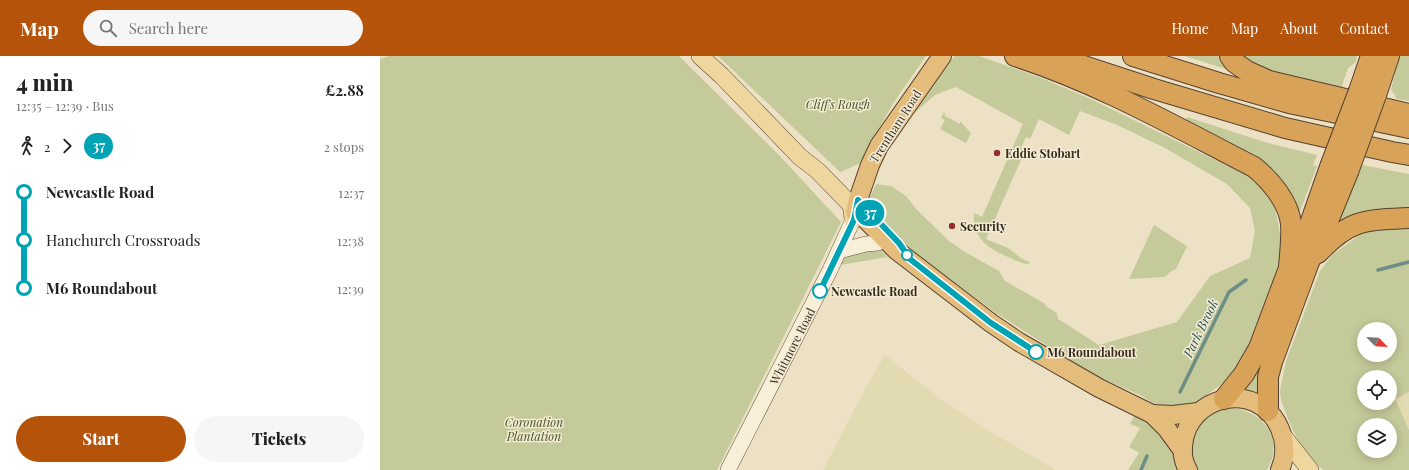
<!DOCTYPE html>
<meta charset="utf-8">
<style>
body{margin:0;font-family:"Playfair Display",serif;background:#f6f6f6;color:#222;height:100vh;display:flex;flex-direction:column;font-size:15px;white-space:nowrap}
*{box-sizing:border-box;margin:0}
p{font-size:13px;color:#767676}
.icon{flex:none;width:22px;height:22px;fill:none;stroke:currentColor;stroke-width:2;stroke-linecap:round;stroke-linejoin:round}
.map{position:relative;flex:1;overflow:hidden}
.sheet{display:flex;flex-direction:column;background:#fff;width:380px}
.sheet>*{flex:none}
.badge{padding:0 8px;border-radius:13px;font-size:14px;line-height:26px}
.needle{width:26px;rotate:115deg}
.buttons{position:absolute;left:977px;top:266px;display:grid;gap:8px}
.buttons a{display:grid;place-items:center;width:40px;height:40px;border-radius:50%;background:#fff;box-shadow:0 2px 10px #0003;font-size:20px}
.map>.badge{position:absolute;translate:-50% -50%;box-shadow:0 0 0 2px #fff}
.legs{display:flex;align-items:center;gap:6px;height:44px;padding:0 16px;font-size:13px}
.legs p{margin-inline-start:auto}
.overview{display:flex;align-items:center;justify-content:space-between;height:68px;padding:0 16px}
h1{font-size:22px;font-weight:800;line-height:30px}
.cta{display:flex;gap:8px;margin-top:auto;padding:8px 16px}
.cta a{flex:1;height:46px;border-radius:24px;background:#b45309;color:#fff;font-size:16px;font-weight:800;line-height:46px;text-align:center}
.cta a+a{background:#f6f6f6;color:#222}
ul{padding:0 16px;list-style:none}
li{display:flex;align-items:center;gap:14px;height:48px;font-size:15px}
li i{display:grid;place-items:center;width:6px;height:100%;margin:0 5px;background:currentColor}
li i::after{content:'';width:10px;height:10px;margin:-5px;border:3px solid;border-radius:50%;background:#fff}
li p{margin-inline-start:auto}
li:first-child i{background:linear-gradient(#0000 50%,currentColor 0)}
li:last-child i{background:linear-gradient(currentColor 50%,#0000 0)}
header{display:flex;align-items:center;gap:24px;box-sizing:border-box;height:56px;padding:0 20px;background:#b45309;color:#fff}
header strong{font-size:19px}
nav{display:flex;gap:22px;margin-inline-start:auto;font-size:14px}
.search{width:280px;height:36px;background:#f6f6f6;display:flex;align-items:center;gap:10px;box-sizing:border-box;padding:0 14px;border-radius:22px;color:#767676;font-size:15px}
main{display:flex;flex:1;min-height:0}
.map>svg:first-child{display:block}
.farmland{fill:#e2dbb2}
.green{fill:#c4ca99;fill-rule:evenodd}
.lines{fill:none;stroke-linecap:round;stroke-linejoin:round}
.stream{stroke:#6d8e86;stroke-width:3.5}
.secondary-casing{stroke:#69543f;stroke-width:16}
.primary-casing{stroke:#55412f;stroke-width:18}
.trunk-casing{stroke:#55412f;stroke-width:20}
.motorway-casing{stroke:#55412f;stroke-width:22}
.secondary{stroke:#f8efd8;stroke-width:15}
.primary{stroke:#eed69e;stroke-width:17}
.trunk{stroke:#e4bc7c;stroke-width:18}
.motorway{stroke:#d9a259;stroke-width:20}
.motorway-bridge-casing{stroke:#55412f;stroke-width:22;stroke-linecap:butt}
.motorway-bridge{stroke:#d9a259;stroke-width:20}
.line-1-casing{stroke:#fff;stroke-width:9}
.line-1{stroke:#00a3b4;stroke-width:6}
.poi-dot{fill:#942e2d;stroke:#f4ebd4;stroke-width:1.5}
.stop-1-dot{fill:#fff;stroke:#00a3b4;stroke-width:2}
.labels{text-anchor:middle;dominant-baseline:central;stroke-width:3;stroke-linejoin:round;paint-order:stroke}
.park-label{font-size:12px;font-style:italic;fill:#475326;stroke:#f4ebd4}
.street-label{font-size:12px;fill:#372b1f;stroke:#f4ebd4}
.poi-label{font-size:12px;font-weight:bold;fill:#372b1f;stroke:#f4ebd4;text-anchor:start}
.stop-label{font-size:12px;font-weight:bold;fill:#372b1f;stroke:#f4ebd4;text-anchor:start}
.water-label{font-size:13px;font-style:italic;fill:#2f5755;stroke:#f4ebd4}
</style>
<header>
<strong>Map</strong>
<div class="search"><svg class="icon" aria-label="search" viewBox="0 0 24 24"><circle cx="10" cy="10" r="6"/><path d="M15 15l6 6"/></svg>Search here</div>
<nav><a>Home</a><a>Map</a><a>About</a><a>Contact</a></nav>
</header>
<main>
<section class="sheet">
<div class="overview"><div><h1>4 min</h1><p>12:35 – 12:39 · Bus</p></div><b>£2.88</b></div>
<div class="legs"><svg class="icon" aria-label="walk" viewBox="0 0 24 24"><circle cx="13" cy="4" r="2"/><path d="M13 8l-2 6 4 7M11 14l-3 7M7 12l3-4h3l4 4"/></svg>2<svg class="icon" aria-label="forward" viewBox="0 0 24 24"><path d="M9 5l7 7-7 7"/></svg><b class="badge" style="background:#00a3b4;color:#fff">37</b><p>2 stops</p></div>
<ul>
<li><i style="color:#00a3b4"></i><b>Newcastle Road</b><p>12:37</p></li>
<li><i style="color:#00a3b4"></i><span>Hanchurch Crossroads</span><p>12:38</p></li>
<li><i style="color:#00a3b4"></i><b>M6 Roundabout</b><p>12:39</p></li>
</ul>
<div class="cta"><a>Start</a><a>Tickets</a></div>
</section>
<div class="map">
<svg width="1029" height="414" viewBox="0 0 1029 414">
<rect width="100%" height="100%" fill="#ede1c5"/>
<g class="farmland">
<polygon points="505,299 558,341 611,376 676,414 443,414 487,329"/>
<polygon points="1029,336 1029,374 1015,343"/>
</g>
<g class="green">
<polygon points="9,0 299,0 399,99 461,166 337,414 0,414 0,3"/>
<polygon points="338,0 546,0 514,46 479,108 460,116"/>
<path d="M575,0H599L659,21L713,44L870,121L883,133L895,151L901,183L900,205L871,286L865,302L849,323L811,350L784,351L773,347L760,339L719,321L682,299L616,257L542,202L511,176L489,144L496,128L511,130L526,140L537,154L569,185L585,196L619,215L625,225L664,247L667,251L677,257L678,263L719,289L797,266L830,220L870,202L875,175L870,152L847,128L783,91L737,69L700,55L689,79L659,63L650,83L646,81L641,92L645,95L606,183L628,192L642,203L650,206L649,208C642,208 635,204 628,201C607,192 593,183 594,157L602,161L643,68L576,31L555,39L532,59L543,36Z"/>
<polygon points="804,0 838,0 846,13"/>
<polygon points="859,0 977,0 976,6 968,12 960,36 887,17"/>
<polygon points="1020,0 1029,0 1029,45 1017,43 1011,33"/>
<polygon points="564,56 565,58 565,60 580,68 580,65 591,77 586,87 560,73 565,64 561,62"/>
<polygon points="807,61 888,87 937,99 933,109 937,110 918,161 911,144 804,70"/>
<polygon points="982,109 1029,118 1029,154 952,174 972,118 978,120"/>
<polygon points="952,114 879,338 860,332"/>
<polygon points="774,169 807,190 796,213 790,216 785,221 749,223"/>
<path d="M1029,171V336L1015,343L1029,374V414H943C920,394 911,372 901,344L900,335L906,305L940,215L952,199L981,178L993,175ZM984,273H1010V299H984ZM984,321H1010V347H984ZM984,369H1010V395H984Z"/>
<polygon points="493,192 501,195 508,201 460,209 466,199"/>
<path d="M851,352C883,354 905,384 887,414H818C802,385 820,357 851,352Z"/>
<polygon points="755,358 775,368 790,387 799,414 748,414 759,397 749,391 760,372 750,368"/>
</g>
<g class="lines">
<g class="stream">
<polyline points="998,214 1029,206"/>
<polyline points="800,336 849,236 866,224"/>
<polyline points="761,414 767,400"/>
</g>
<g class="secondary-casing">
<g id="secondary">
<polyline points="459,195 486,188 498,187"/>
<polyline points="348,414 450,214 473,164"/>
</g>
</g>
<g class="primary-casing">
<g id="primary">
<polyline points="320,0 342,20 420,101 438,115 470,148 472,153 473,164"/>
<polyline points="904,381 930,414"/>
</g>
</g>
<g class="trunk-casing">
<g id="trunk">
<polyline points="478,144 480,155 485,163 516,194 611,267 639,286 719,332 772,358 787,373 803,395"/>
<polyline points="475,156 478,144 490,109 499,90 562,0"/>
<polyline points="772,358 793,359 818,356"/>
<path d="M808,414C804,407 802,398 803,390C807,338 879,323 900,373C906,387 906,400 900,414"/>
</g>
</g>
<g class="motorway-casing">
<g id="motorway">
<path d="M635,0C719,27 796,71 874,111C890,124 909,146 911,168C912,182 910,197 909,212"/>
<polyline points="673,0 774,33 905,72 1012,96 1029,99"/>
<polyline points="753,0 839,27 909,47 1029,72"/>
<polyline points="850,0 854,6 867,15 889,25 1029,58"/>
<polyline points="979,35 991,0"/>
<polyline points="996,39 1009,0"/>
<path d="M938,197C970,163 985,164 1029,162"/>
<polyline points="844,343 864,318 879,292 909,212 931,165 950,111"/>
<polyline points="888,355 888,321 892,306 929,206 948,165 968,116"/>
</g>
</g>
<use href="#secondary" class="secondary"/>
<use href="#primary" class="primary"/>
<use href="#trunk" class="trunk"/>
<use href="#motorway" class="motorway"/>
<g class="motorway-bridge-casing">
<g id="motorway-bridge">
<polyline points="950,111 979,35"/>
<polyline points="968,116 996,39"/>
</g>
</g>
<use href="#motorway-bridge" class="motorway-bridge"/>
</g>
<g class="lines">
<g class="line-1-casing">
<polyline id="line-1" points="440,235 474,164 478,144 519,187 530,203 611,267 656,296"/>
</g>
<use href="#line-1" class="line-1"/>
</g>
<g class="poi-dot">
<circle cx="617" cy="97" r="4"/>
<circle cx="572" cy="170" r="4"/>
</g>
<g class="stop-1-dot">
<circle cx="527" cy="199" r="5"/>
<circle cx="440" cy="235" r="7"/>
<circle cx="656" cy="296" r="7"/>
</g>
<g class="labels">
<g class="park-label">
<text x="458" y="48">Cliff's Rough</text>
<text x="154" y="366">Coronation<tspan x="154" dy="14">Plantation</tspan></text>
</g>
<g class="street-label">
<text transform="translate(515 70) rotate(-57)">Trentham Road</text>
<text transform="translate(412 290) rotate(-63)">Whitmore Road</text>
</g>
<g class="poi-label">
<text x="625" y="97">Eddie Stobart</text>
<text x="580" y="170">Security</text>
</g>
<g class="stop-label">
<text x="451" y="235">Newcastle Road</text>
<text x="667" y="296">M6 Roundabout</text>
</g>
<g class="water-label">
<text transform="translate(820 272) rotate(-64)">Park Brook</text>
</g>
</g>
</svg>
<div class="buttons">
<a><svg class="needle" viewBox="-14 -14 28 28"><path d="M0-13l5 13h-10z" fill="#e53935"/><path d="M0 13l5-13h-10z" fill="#767676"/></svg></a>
<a><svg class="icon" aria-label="locate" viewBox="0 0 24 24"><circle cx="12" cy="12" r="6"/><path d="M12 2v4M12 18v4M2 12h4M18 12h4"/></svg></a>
<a><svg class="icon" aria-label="layers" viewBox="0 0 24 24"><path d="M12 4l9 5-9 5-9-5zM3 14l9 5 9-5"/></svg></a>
</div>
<b class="badge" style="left:490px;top:157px;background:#00a3b4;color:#fff">37</b>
</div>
</main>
